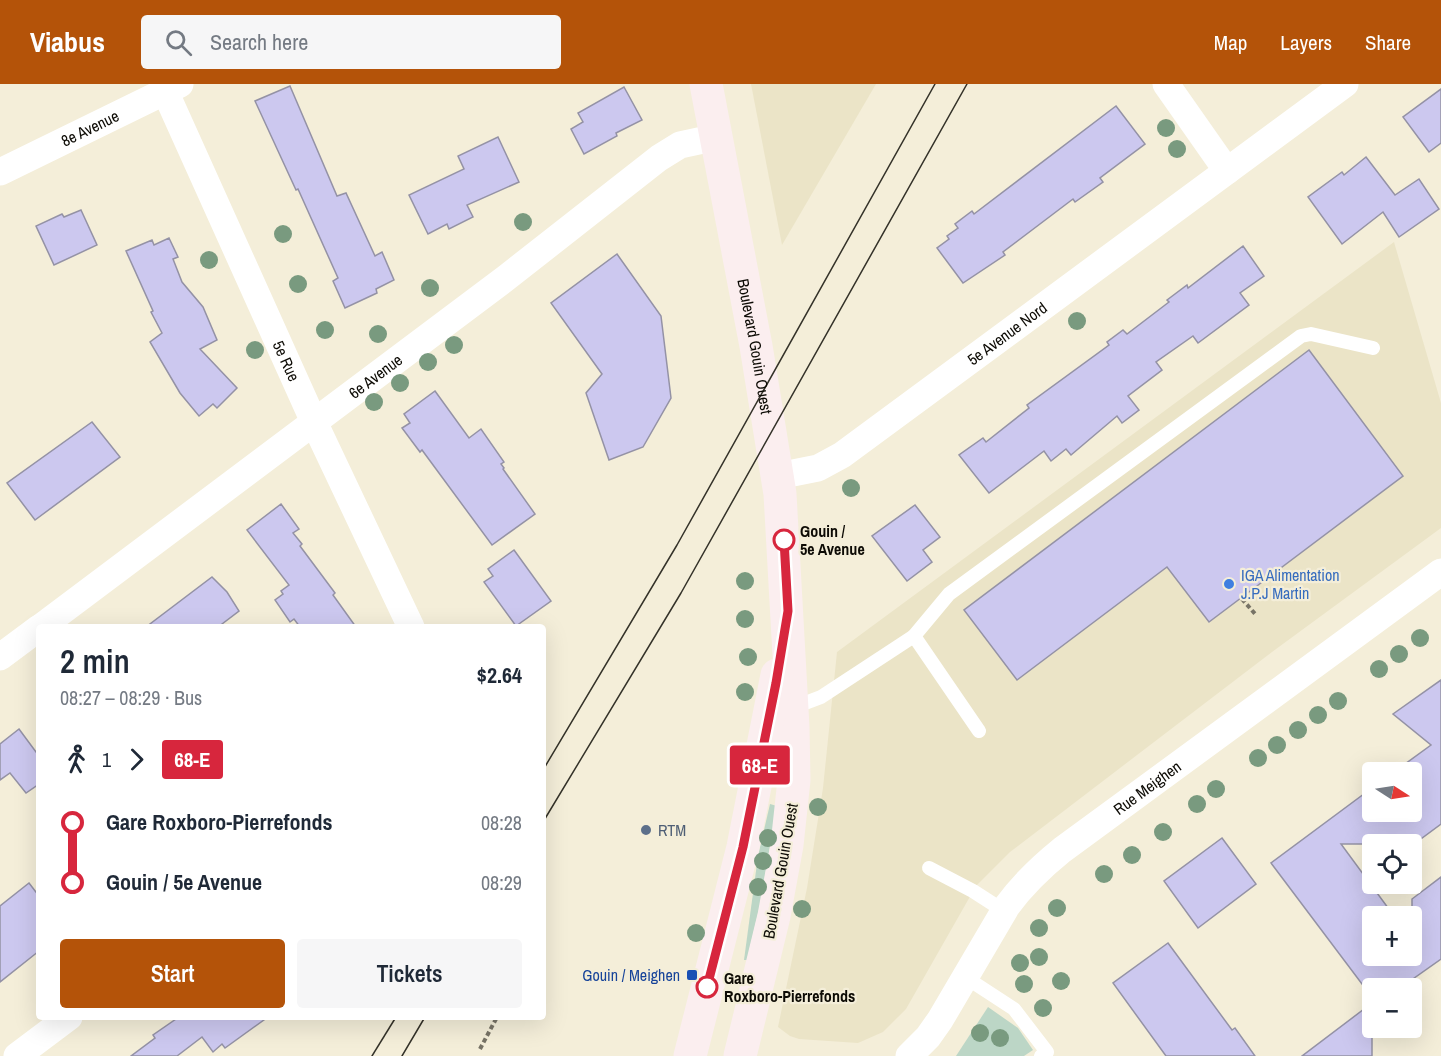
<!DOCTYPE html>
<meta charset="utf-8">
<style>
body{margin:0;font-family:"Archivo Narrow",sans-serif;background:#f6f6f7;color:#1f2937;height:100vh;display:flex;flex-direction:column;font-size:22px;white-space:nowrap}
*{box-sizing:border-box;margin:0}
p{font-size:20px;color:#747a83}
.icon{flex:none;width:33px;height:33px;fill:none;stroke:currentColor;stroke-width:2;stroke-linecap:round;stroke-linejoin:round}
.map{position:relative;flex:1;overflow:hidden}
.details{position:absolute;left:36px;top:540px;width:510px;height:396px;display:flex;flex-direction:column;background:#fff;border-radius:6px;box-shadow:0 6px 24px #0002}
.details>*{flex:none}
.badge{padding:0 12px;border-radius:4px;font-size:21px;line-height:39px}
.needle{width:39px;rotate:102deg}
.fabs{position:absolute;left:1362px;top:678px;display:grid;gap:12px}
.fabs a{display:grid;place-items:center;width:60px;height:60px;border-radius:6px;background:#fff;box-shadow:0 6px 24px #0002;font-size:30px}
.map>.badge{position:absolute;translate:-50% -50%;box-shadow:0 0 0 3px #fff}
.legs{display:flex;align-items:center;gap:9px;height:66px;padding:0 24px;font-size:20px}
.legs p{margin-inline-start:auto}
.summary{display:flex;align-items:center;justify-content:space-between;height:102px;padding:0 24px}
h1{font-size:33px;font-weight:600;line-height:45px}
.button{display:flex;gap:12px;margin-top:auto;padding:12px 24px}
.button a{flex:1;height:69px;border-radius:6px;background:#b45309;color:#fff;font-size:24px;font-weight:600;line-height:69px;text-align:center}
.button a+a{background:#f6f6f7;color:#1f2937}
ul{padding:0 24px;list-style:none}
li{display:flex;align-items:center;gap:21px;height:60px;font-size:22px}
li i{display:grid;place-items:center;width:9px;height:100%;margin:0 8px;background:currentColor}
li i::after{content:'';width:15px;height:15px;margin:-8px;border:4px solid;border-radius:50%;background:#fff}
li p{margin-inline-start:auto}
li:first-child i{background:linear-gradient(#0000 50%,currentColor 0)}
li:last-child i{background:linear-gradient(currentColor 50%,#0000 0)}
header{display:flex;align-items:center;gap:36px;box-sizing:border-box;height:84px;padding:0 30px;background:#b45309;color:#fff}
header strong{font-size:28px}
nav{display:flex;gap:33px;margin-inline-start:auto;font-size:21px}
.search{width:420px;height:54px;background:#f6f6f7;display:flex;align-items:center;gap:15px;box-sizing:border-box;padding:0 21px;border-radius:6px;color:#747a83;font-size:22px}
.map>svg:first-child{display:block}
.built{fill:#ebe4c7}
.green{fill:#bcd6c6}
.building{fill:#ccc8ef;stroke:#9492a5;stroke-width:1.5}
.lines{fill:none;stroke-linecap:round;stroke-linejoin:round}
.path{stroke:#777366;stroke-width:4;stroke-dasharray:4.5 3;stroke-linecap:butt}
.service{stroke:#fff;stroke-width:14}
.minor{stroke:#fff;stroke-width:27}
.secondary{stroke:#fbeeef;stroke-width:33}
.tram{stroke:#343229;stroke-width:1.5}
.tree{fill:#799a7f}
.line-1-casing{stroke:#fff;stroke-width:14}
.line-1{stroke:#d7263d;stroke-width:9}
.stop-1-dot{fill:#fff;stroke:#d7263d;stroke-width:3}
.shop-dot{fill:#3f7fe0;stroke:#f4eed9;stroke-width:2}
.service-dot{fill:#5c6f8a;stroke:#f4eed9;stroke-width:2}
.transit-dot{fill:#1a4fb4;stroke:#f4eed9;stroke-width:2}
.labels{text-anchor:middle;dominant-baseline:central;stroke-width:4.5;stroke-linejoin:round;paint-order:stroke}
.street-label{font-size:16px;fill:#0d0b05;stroke:#f4eed9}
.stop-label{font-size:16px;font-weight:bold;fill:#0d0b05;stroke:#f4eed9;text-anchor:start}
.shop-label{font-size:16px;fill:#366cbe;stroke:#f4eed9;text-anchor:start}
.service-label{font-size:16px;fill:#4e5e75;stroke:#f4eed9;text-anchor:start}
.transit-label{font-size:16px;fill:#164399;stroke:#f4eed9;text-anchor:end}
</style>
<header>
<strong>Viabus</strong>
<div class="search"><svg class="icon" aria-label="search" viewBox="0 0 24 24"><circle cx="10" cy="10" r="6"/><path d="M15 15l6 6"/></svg>Search here</div>
<nav><a>Map</a><a>Layers</a><a>Share</a></nav>
</header>
<div class="map">
<svg width="1441" height="972" viewBox="0 0 1441 972">
<rect width="100%" height="100%" fill="#f4eed9"/>
<g class="built">
<polygon points="751,0 876,0 782,161"/>
<polygon points="1394,158 1441,319 1441,444 1272,568 1010,768 976,802 906,925 883,948 858,959 799,955 790,952 778,943 807,804 823,704 837,568"/>
</g>
<g class="green">
<polygon points="770,720 777,722 760,821 747,876 744,876 758,772"/>
<polygon points="988,923 1018,944 1033,966 1024,972 956,972"/>
</g>
<g class="building">
<polygon points="290,2 337,112 346,109 375,172 382,168 394,196 376,205 377,209 345,224 333,197 338,194 298,105 296,106 255,17"/>
<polygon points="624,3 642,36 616,49 617,52 584,70 571,45 583,38 578,29"/>
<polygon points="1441,5 1441,59 1429,68 1403,33"/>
<polygon points="1116,22 1145,60 1100,94 1103,98 1075,118 1073,115 1003,168 1005,171 963,199 937,164 949,155 947,152 958,144 955,140 972,127 974,130"/>
<polygon points="498,53 519,98 467,121 473,133 449,145 447,140 428,150 409,111 464,85 458,72"/>
<polygon points="1366,73 1395,111 1419,95 1439,125 1399,153 1383,128 1342,160 1308,113 1342,88 1344,91"/>
<polygon points="81,126 97,161 54,181 36,142 62,130 64,133"/>
<polygon points="169,154 178,173 173,175 182,198 203,223 217,256 200,265 237,304 217,324 213,320 199,332 180,309 150,258 162,249 151,228 153,227 126,167 152,156 154,161"/>
<polygon points="1243,162 1264,192 1240,209 1249,221 1198,259 1193,252 1156,278 1162,286 1128,312 1139,326 1122,339 1117,332 1071,371 1066,365 1051,377 1044,367 989,409 959,371 983,354 986,358 1029,324 1027,321 1109,261 1107,258 1123,246 1127,250 1169,218 1167,216 1187,201 1188,204"/>
<polygon points="617,170 661,232 671,314 643,363 609,376 586,309 602,290 551,219"/>
<polygon points="1309,266 1403,392 1209,538 1167,483 1017,596 964,526"/>
<polygon points="435,307 469,354 481,345 504,378 501,380 504,384 503,385 535,430 492,461 422,366 420,368 402,344 410,339 404,330"/>
<polygon points="92,338 120,373 35,436 7,399"/>
<polygon points="281,420 299,445 293,449 302,460 300,462 335,509 333,511 356,543 300,543 294,535 290,538 275,516 283,510 281,507 289,501 247,446"/>
<polygon points="915,421 940,453 923,466 932,478 907,497 872,452"/>
<polygon points="514,466 551,517 516,542 484,498 493,492 488,485"/>
<polygon points="212,493 227,508 239,527 218,543 146,543"/>
<polygon points="1441,596 1441,740 1414,760 1341,760 1394,832 1372,832 1372,872 1412,872 1412,815 1441,793 1441,875 1400,904 1365,904 1271,779 1372,704 1372,728 1412,728 1412,688 1394,688 1431,661 1393,630"/>
<polygon points="19,645 39,672 39,700 26,709 10,689 0,696 0,660"/>
<polygon points="1222,754 1256,800 1198,844 1164,797"/>
<polygon points="29,799 39,812 39,867 0,898 0,822"/>
<polygon points="1168,859 1232,946 1235,944 1255,972 1166,972 1113,899"/>
<polygon points="1372,919 1372,972 1302,972"/>
<polygon points="179,933 268,933 225,964 222,960 213,968 202,953 177,972 131,972 155,954 153,951"/>
</g>
<g class="lines">
<g class="path">
<polyline points="1242,515 1256,531"/>
<polyline points="480,965 497,933"/>
</g>
<g class="service">
<polyline points="914,552 949,510 1301,252 1311,250 1373,264"/>
<polyline points="792,624 821,613 914,552 979,647"/>
<polyline points="929,784 973,807 1004,827"/>
<polyline points="965,893 1014,925 1047,968 1041,972"/>
</g>
<g class="minor">
<polyline points="1166,0 1227,87"/>
<path id="s1" d="M165,7L314,338L411,543"/>
<path id="s2" d="M0,88L180,0"/>
<path id="s3" d="M778,392L818,384L842,371L1345,0"/>
<path id="s4" d="M41,543L506,194L659,74L680,61L717,53"/>
<polyline points="0,573 39,544"/>
<polyline points="17,972 69,933"/>
<path id="s5" d="M909,972L928,953L940,936L1007,822C1023,800 1041,783 1062,766L1441,488"/>
</g>
<g class="secondary">
<path id="s6" d="M706,0L756,262L780,410L793,643L794,696L787,761L774,832L740,972"/>
<polyline points="690,972 743,763 777,591"/>
</g>
<g class="tram">
<polyline points="543,686 677,461 935,0"/>
<polyline points="543,738 681,509 967,0"/>
<polyline points="372,972 396,933"/>
<polyline points="402,972 425,933"/>
</g>
</g>
<g class="tree">
<circle cx="1166" cy="44" r="9"/>
<circle cx="1177" cy="65" r="9"/>
<circle cx="523" cy="138" r="9"/>
<circle cx="283" cy="150" r="9"/>
<circle cx="209" cy="176" r="9"/>
<circle cx="298" cy="200" r="9"/>
<circle cx="430" cy="204" r="9"/>
<circle cx="1077" cy="237" r="9"/>
<circle cx="325" cy="246" r="9"/>
<circle cx="378" cy="250" r="9"/>
<circle cx="454" cy="261" r="9"/>
<circle cx="255" cy="266" r="9"/>
<circle cx="428" cy="278" r="9"/>
<circle cx="400" cy="299" r="9"/>
<circle cx="374" cy="318" r="9"/>
<circle cx="851" cy="404" r="9"/>
<circle cx="745" cy="497" r="9"/>
<circle cx="745" cy="535" r="9"/>
<circle cx="1420" cy="554" r="9"/>
<circle cx="1399" cy="570" r="9"/>
<circle cx="748" cy="573" r="9"/>
<circle cx="1379" cy="585" r="9"/>
<circle cx="745" cy="608" r="9"/>
<circle cx="1338" cy="617" r="9"/>
<circle cx="1318" cy="631" r="9"/>
<circle cx="1298" cy="646" r="9"/>
<circle cx="1277" cy="661" r="9"/>
<circle cx="1258" cy="674" r="9"/>
<circle cx="1216" cy="705" r="9"/>
<circle cx="1197" cy="720" r="9"/>
<circle cx="818" cy="723" r="9"/>
<circle cx="1163" cy="748" r="9"/>
<circle cx="768" cy="754" r="9"/>
<circle cx="1132" cy="771" r="9"/>
<circle cx="763" cy="777" r="9"/>
<circle cx="1104" cy="790" r="9"/>
<circle cx="758" cy="803" r="9"/>
<circle cx="1057" cy="824" r="9"/>
<circle cx="802" cy="825" r="9"/>
<circle cx="1039" cy="844" r="9"/>
<circle cx="696" cy="849" r="9"/>
<circle cx="1039" cy="873" r="9"/>
<circle cx="1020" cy="879" r="9"/>
<circle cx="1061" cy="897" r="9"/>
<circle cx="1024" cy="900" r="9"/>
<circle cx="1043" cy="924" r="9"/>
<circle cx="980" cy="949" r="9"/>
<circle cx="1000" cy="954" r="9"/>
</g>
<g class="lines">
<g class="line-1-casing">
<polyline id="line-1" points="707,903 743,763 776,599 788,527 784,456"/>
</g>
<use href="#line-1" class="line-1"/>
</g>
<g class="stop-1-dot">
<circle cx="784" cy="456" r="10"/>
<circle cx="707" cy="903" r="10"/>
</g>
<circle class="shop-dot" cx="1229" cy="500" r="6"/>
<circle class="service-dot" cx="646" cy="746" r="6"/>
<rect class="transit-dot" x="686" y="885" width="12" height="12" rx="3"/>
<g class="labels">
<g class="street-label">
<text stroke="none"><textPath href="#s2" startOffset="100">8e Avenue</textPath></text>
<text stroke="none"><textPath href="#s3" startOffset="273">5e Avenue Nord</textPath></text>
<text stroke="none"><textPath href="#s6" startOffset="267">Boulevard Gouin Ouest</textPath></text>
<text stroke="none"><textPath href="#s1" startOffset="296">5e Rue</textPath></text>
<text stroke="none"><textPath href="#s4" startOffset="418">6e Avenue</textPath></text>
<text stroke="none"><textPath href="#s5" startOffset="364">Rue Meighen</textPath></text>
<text transform="translate(780 787) rotate(-80)">Boulevard Gouin Ouest</text>
</g>
<g class="stop-label">
<text x="800" y="447">Gouin /<tspan x="800" dy="18">5e Avenue</tspan></text>
<text x="724" y="894">Gare<tspan x="724" dy="18">Roxboro-Pierrefonds</tspan></text>
</g>
<g class="shop-label">
<text x="1241" y="491">IGA Alimentation<tspan x="1241" dy="18">J.P.J Martin</tspan></text>
</g>
<g class="service-label">
<text x="658" y="746">RTM</text>
</g>
<g class="transit-label">
<text x="680" y="891">Gouin / Meighen</text>
</g>
</g>
</svg>
<div class="fabs">
<a><svg class="needle" viewBox="-14 -14 28 28"><path d="M0-13l5 13h-10z" fill="#e53935"/><path d="M0 13l5-13h-10z" fill="#747a83"/></svg></a>
<a><svg class="icon" aria-label="locate" viewBox="0 0 24 24"><circle cx="12" cy="12" r="6"/><path d="M12 2v4M12 18v4M2 12h4M18 12h4"/></svg></a>
<a>+</a>
<a>−</a>
</div>
<b class="badge" style="left:760px;top:681px;background:#d7263d;color:#fff">68-E</b>
<section class="details">
<div class="summary"><div><h1>2 min</h1><p>08:27 – 08:29 · Bus</p></div><b>$2.64</b></div>
<div class="legs"><svg class="icon" aria-label="walk" viewBox="0 0 24 24"><circle cx="13" cy="4" r="2"/><path d="M13 8l-2 6 4 7M11 14l-3 7M7 12l3-4h3l4 4"/></svg>1<svg class="icon" aria-label="forward" viewBox="0 0 24 24"><path d="M9 5l7 7-7 7"/></svg><b class="badge" style="background:#d7263d;color:#fff">68-E</b></div>
<ul>
<li><i style="color:#d7263d"></i><b>Gare Roxboro-Pierrefonds</b><p>08:28</p></li>
<li><i style="color:#d7263d"></i><b>Gouin / 5e Avenue</b><p>08:29</p></li>
</ul>
<div class="button"><a>Start</a><a>Tickets</a></div>
</section>
</div>
